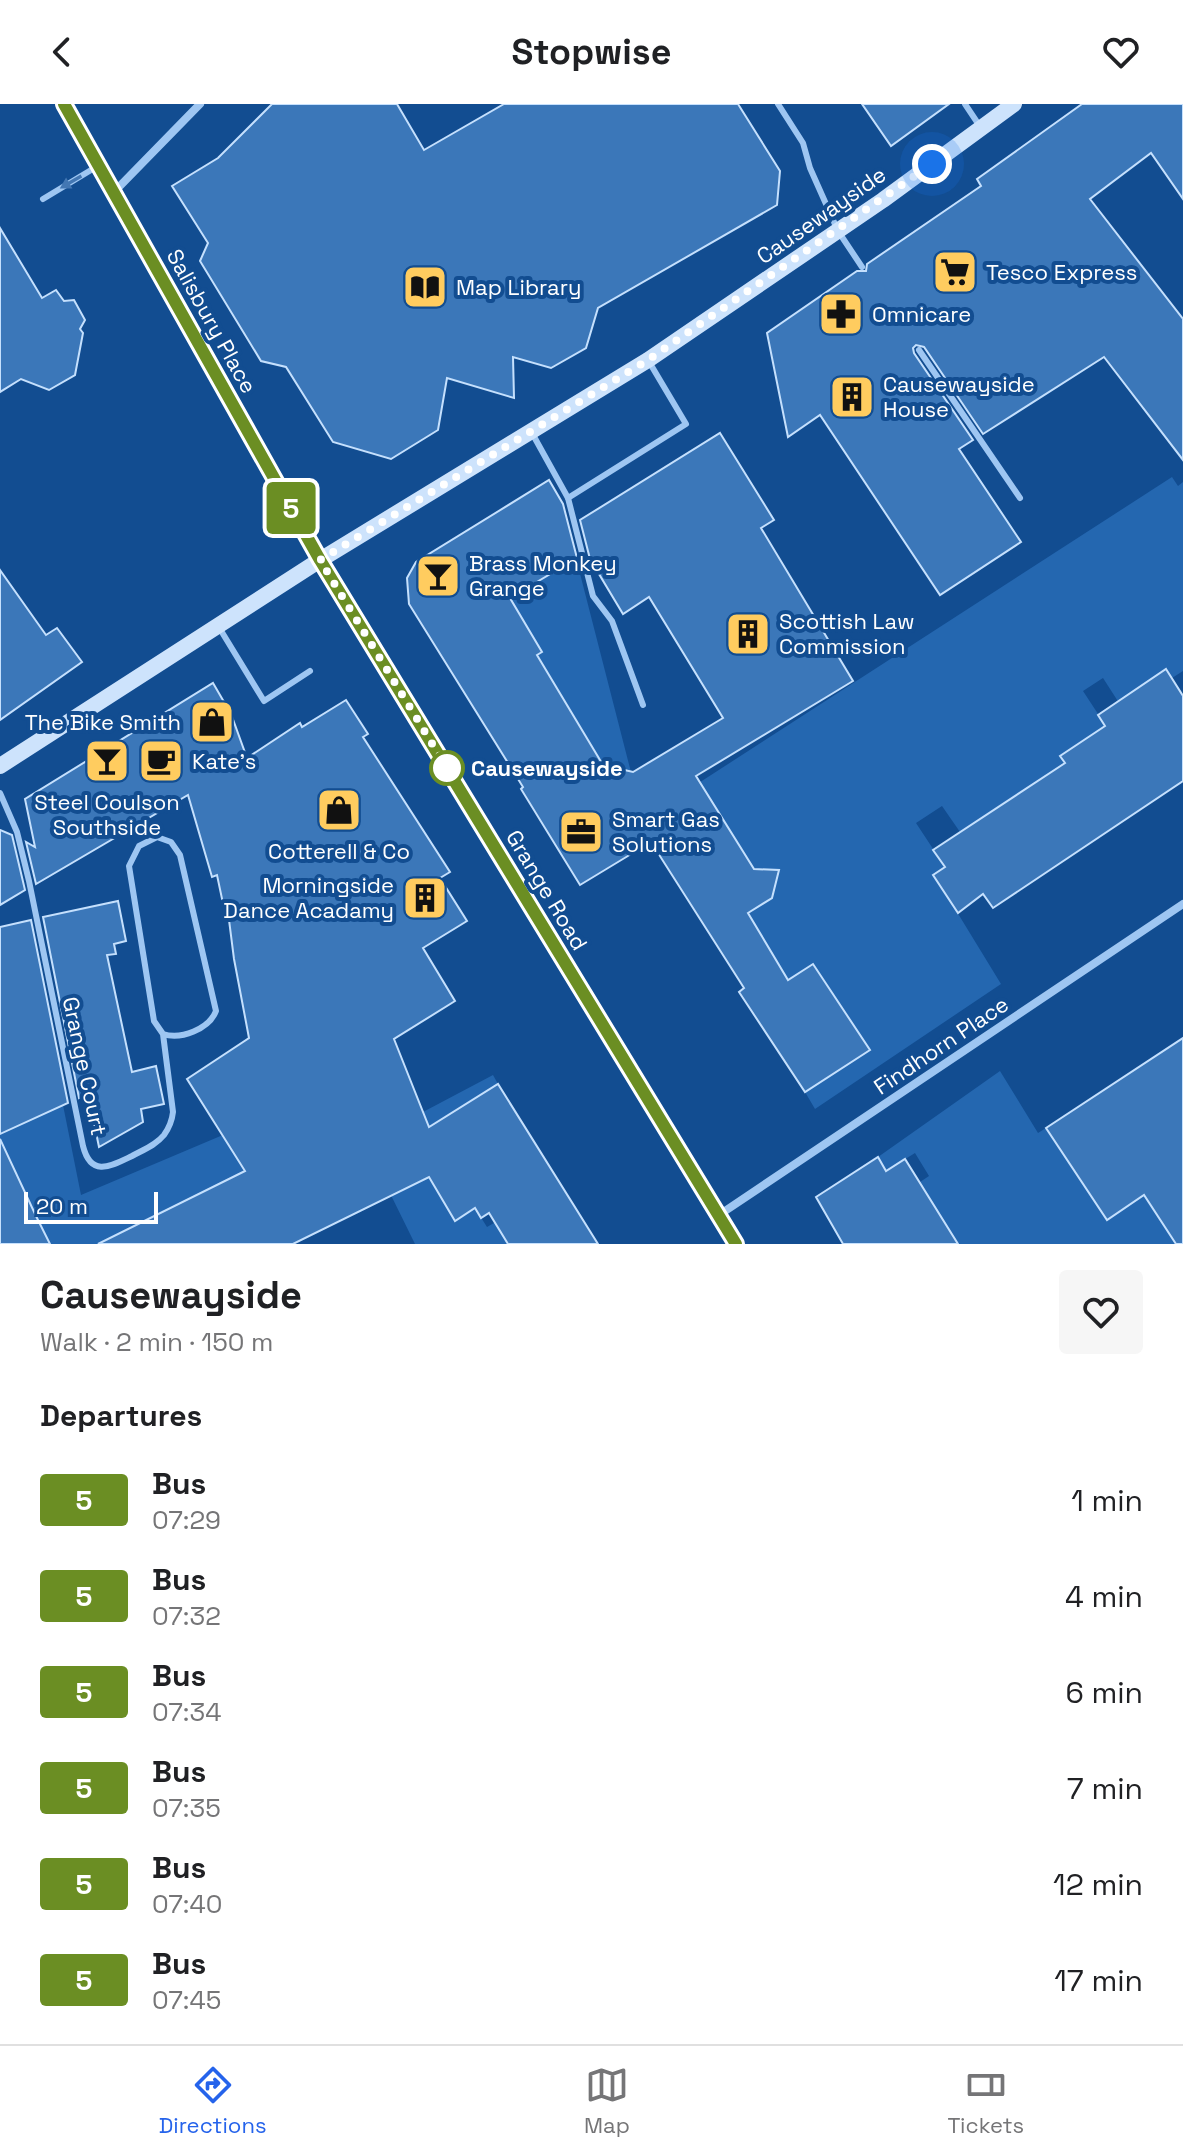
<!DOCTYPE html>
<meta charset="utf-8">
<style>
body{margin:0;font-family:"Space Grotesk",sans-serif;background:#f6f6f6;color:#202124;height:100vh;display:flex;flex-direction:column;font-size:30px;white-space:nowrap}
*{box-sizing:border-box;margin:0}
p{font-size:26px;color:#757577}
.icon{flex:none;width:44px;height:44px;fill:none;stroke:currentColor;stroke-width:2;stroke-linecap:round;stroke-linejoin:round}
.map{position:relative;height:1140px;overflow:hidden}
.drawer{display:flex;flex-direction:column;background:#fff;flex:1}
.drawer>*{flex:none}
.badge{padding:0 16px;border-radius:6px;font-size:28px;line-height:52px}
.scale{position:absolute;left:24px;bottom:20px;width:134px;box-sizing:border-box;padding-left:8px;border:4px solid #fff;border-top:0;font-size:22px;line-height:28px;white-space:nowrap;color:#fff;-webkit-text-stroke:6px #124d91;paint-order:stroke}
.you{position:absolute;width:40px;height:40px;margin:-20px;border:6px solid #fff;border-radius:50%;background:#1a73e8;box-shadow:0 0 0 12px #1a73e833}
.map>.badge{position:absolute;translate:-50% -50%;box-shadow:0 0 0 4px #fff}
h2{padding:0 40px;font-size:30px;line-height:72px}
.round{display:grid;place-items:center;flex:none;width:84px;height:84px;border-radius:8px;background:#f6f6f6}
.head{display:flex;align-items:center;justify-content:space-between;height:136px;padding:0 40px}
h1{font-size:38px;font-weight:600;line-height:60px}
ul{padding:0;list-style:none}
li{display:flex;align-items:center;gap:24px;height:96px;padding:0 40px}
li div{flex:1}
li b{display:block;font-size:30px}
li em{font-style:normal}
li .badge{min-width:88px;font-weight:700;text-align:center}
header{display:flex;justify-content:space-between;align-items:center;height:104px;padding:0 40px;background:#fff;font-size:36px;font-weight:600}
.tab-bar{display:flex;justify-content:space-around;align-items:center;height:112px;border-top:2px solid #e0e0e0;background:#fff;font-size:22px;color:#757577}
.tab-bar a{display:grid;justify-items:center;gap:4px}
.tab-bar .active{color:#2563eb}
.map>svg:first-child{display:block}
.green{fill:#2467b0}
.building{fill:#3b77b9;stroke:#c5e0fd;stroke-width:2}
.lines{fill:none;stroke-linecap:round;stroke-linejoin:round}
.lane{stroke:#9ec6f2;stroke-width:6}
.street{stroke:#9ec6f2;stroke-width:8}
.secondary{stroke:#cde3fc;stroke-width:16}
.oneway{fill:#4377b3}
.line-casing{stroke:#fff;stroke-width:18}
.line{stroke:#6b8e23;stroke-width:12}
.walk{stroke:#fff;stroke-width:8;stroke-dasharray:0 14.4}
.stop-dot{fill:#fff;stroke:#6b8e23;stroke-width:4}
.labels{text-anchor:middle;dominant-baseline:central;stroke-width:8;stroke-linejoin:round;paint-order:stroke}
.street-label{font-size:22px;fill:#fff;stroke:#124d91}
.poi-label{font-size:22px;fill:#fff;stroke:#124d91;text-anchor:start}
.stop-label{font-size:22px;font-weight:bold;fill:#fff;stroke:#124d91;text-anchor:start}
</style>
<header><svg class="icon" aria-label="back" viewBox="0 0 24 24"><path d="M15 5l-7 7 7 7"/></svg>Stopwise<svg class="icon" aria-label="heart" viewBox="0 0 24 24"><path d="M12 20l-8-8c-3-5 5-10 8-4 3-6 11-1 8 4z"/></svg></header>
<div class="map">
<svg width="1183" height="1140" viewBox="0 0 1183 1140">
<rect width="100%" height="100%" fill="#124d91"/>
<g class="green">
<polygon points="1172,373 1178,382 1183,378 1183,567 1172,574 1130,616 1103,574 1083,587 1146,683 1076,641 1060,652 1065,659 960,728 942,702 916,719 945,763 957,808 1001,880 815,1005 805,988 870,946 813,861 788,876 745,811 772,794 768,766 756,768 727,723 666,762 638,717 627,669 618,664 607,667 538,551 542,548 532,530 493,504 576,454 643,715"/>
<polygon points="1000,967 1038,1029 1046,1024 1107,1116 1146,1090 1183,1140 958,1140 928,1094 902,1090 929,1072 915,1049 886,1067 878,1053"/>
<polygon points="493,971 498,980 426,1024 461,1081 441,1094 455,1116 475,1104 487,1123 520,1104 508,1140 415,1140 353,1014 119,1140 50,1140 0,1035 0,1014 10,1025 63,1001 81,1091 341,981 368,993 411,977 423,1008"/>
</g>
<g class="building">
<polygon points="272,0 397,0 424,46 504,0 738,0 780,67 777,101 598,204 586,244 551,264 513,253 514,294 447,274 438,326 391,355 333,338 286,263 261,257 200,157 208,139 172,82 218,54"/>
<polygon points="862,0 949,0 891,42"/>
<polygon points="1082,0 1183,0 1183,95 1151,49 1090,95 1183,215 1183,356 1104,253 983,330 924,243 916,241 913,244 914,249 973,336 959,345 1021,438 940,491 820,311 788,333 767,229 857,167 866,167 867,160 981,82 977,75"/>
<polygon points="0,124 42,194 56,186 64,197 74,196 85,216 80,225 83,229 75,271 49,286 21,275 0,288"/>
<polygon points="720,329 774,416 761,424 853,577 696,672 754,765 779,766 772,794 748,809 788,876 813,860 870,946 805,988 739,888 744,884 651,738 580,781 521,685 523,683 409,500 407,474 416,458 549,376 563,400 577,454 510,494 542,548 537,551 603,661 633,668 723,614 649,493 623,510 590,455 580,416"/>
<polygon points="0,466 46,531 57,524 82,558 0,616"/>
<polygon points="1166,565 1183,592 1183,677 993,804 983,790 958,809 933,771 945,763 933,746 1065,659 1060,652 1105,622 1098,611"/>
<polygon points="213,579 231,610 247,654 300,619 302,623 346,596 368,630 363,633 450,768 440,774 467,817 423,844 455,897 394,935 429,1023 498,980 598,1140 508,1140 489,1109 481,1114 475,1104 455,1117 429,1073 293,1140 98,1140 245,1067 187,975 249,934 234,855 228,808 225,809 217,771 212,773 188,691 36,780 26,738 35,743 25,695"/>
<polygon points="0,726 12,731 25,786 0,801"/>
<polygon points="118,797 126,837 114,840 116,850 107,851 132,968 156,962 164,1000 141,1005 143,1018 99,1043 88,990 79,994 43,813"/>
<polygon points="31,816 68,999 0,1030 0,823"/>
<polygon points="1183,934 1183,1140 1176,1140 1144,1091 1107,1116 1046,1024"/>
<polygon points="0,1035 36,1112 50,1140 0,1140"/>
<polygon points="878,1053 886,1067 905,1055 958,1140 843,1140 816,1093"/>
</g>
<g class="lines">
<g class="lane">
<polyline points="778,0 803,39 810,64 838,127 862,163"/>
<polyline points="965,0 981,24"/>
<polyline points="43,95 96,63"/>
<polyline points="919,246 1020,394"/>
<polyline points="532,329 568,394 593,492 612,517 643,601"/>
<polyline points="568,394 686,320 648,256"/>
<polyline points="220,525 264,597 310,567"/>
<path d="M0,689L17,728L29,777L83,1042C91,1074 111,1062 132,1052C143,1046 156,1041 164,1031C169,1024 172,1017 173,1008L163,930L154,917L129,762L139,742L157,733L171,738L180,751L216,907C209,925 181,936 163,930"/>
</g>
<g class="street">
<polyline points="115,87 200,0"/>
<polyline points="719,1111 1183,800"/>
</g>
<g class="secondary">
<polyline points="64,0 320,456 736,1140"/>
<polyline points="0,662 320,456 648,256 883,96 1014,0"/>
</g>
</g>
<defs><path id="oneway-solid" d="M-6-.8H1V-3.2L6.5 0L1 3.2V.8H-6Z" transform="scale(2)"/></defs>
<use class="oneway" href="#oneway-solid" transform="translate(71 78) rotate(150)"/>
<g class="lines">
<g class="line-casing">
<polyline id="line" points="64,0 320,456 736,1140"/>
</g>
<use href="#line" class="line"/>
<polyline class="walk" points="447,664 320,456 648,256 932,60"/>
</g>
<defs>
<g id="supermarket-square" transform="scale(2.3)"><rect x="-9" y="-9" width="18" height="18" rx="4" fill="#ffcc5f" stroke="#124d91"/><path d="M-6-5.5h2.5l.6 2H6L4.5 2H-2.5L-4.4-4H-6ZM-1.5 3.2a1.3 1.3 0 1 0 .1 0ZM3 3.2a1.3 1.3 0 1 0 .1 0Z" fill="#111"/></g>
<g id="library-square" transform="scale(2.3)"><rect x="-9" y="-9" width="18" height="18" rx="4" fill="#ffcc5f" stroke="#124d91"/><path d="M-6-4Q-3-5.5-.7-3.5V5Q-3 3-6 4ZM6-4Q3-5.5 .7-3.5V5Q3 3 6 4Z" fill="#111"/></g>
<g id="pharmacy-square" transform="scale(2.3)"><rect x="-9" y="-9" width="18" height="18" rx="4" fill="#ffcc5f" stroke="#124d91"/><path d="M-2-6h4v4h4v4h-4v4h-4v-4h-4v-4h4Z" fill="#111"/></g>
<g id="building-square" transform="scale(2.3)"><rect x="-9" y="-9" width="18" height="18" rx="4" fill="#ffcc5f" stroke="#124d91"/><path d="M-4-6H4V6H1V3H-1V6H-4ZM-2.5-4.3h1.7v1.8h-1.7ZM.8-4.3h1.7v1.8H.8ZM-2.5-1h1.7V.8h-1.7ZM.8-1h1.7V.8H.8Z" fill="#111"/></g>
<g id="bar-square" transform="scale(2.3)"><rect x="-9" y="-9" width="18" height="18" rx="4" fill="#ffcc5f" stroke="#124d91"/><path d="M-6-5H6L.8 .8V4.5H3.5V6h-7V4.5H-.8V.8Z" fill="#111"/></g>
<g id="shop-square" transform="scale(2.3)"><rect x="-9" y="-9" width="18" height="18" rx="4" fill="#ffcc5f" stroke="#124d91"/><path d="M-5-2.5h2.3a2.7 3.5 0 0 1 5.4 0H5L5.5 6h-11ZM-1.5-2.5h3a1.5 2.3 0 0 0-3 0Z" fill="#111"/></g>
<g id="cafe-square" transform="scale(2.3)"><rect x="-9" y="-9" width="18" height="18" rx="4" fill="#ffcc5f" stroke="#124d91"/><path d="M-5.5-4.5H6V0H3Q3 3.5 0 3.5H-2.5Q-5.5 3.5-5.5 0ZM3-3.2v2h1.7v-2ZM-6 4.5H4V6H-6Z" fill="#111"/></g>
<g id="office-square" transform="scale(2.3)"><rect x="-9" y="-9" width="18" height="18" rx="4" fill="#ffcc5f" stroke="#124d91"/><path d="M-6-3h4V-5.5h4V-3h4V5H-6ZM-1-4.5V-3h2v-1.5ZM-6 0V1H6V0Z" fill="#111"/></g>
</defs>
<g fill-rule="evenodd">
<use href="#supermarket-square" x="955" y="168"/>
<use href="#library-square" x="425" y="183"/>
<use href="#pharmacy-square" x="841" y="210"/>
<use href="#building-square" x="852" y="293"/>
<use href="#bar-square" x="438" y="472"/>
<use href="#building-square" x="748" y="530"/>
<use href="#shop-square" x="212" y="618"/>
<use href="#bar-square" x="107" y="657"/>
<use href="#cafe-square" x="161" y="657"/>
<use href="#shop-square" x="339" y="706"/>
<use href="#office-square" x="581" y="728"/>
<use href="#building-square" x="425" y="794"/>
</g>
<circle class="stop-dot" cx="447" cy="664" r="16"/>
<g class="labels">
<g class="street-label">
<text transform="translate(821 111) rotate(-35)">Causewayside</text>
<text transform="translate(212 217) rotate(61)">Salisbury Place</text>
<text transform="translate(547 786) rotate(59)">Grange Road</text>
<text transform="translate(941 941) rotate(-34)">Findhorn Place</text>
<text transform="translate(85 962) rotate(78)">Grange Court</text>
</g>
<g class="poi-label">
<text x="986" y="168">Tesco Express</text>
<text x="456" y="183">Map Library</text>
<text x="872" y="210">Omnicare</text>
<text x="883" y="280">Causewayside<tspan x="883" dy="25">House</tspan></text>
<text x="469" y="459">Brass Monkey<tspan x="469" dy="25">Grange</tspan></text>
<text x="779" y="517">Scottish Law<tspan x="779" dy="25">Commission</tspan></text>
<text x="181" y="618" text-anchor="end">The Bike Smith</text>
<text x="192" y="657">Kate’s</text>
<text x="107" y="698" text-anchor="middle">Steel Coulson<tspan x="107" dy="25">Southside</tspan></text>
<text x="612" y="715">Smart Gas<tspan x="612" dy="25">Solutions</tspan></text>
<text x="339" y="747" text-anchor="middle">Cotterell &amp; Co</text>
<text x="394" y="781" text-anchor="end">Morningside<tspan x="394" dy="25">Dance Acadamy</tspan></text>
</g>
<g class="stop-label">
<text x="471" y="664">Causewayside</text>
</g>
</g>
</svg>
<div class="scale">20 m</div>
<div class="you" style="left:932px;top:60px"></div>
<b class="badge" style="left:291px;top:404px;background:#6b8e23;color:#fff">5</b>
</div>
<section class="drawer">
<div class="head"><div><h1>Causewayside</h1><p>Walk · 2 min · 150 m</p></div><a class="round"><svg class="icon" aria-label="heart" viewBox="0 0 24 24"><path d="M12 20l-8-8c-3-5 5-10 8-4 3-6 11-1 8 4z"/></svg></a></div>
<h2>Departures</h2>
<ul>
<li><span class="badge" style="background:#6b8e23;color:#fff">5</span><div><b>Bus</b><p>07:29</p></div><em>1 min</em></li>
<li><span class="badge" style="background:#6b8e23;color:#fff">5</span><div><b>Bus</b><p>07:32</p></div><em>4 min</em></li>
<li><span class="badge" style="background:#6b8e23;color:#fff">5</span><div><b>Bus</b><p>07:34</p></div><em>6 min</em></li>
<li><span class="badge" style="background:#6b8e23;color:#fff">5</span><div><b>Bus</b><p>07:35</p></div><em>7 min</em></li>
<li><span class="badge" style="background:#6b8e23;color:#fff">5</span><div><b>Bus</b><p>07:40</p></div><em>12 min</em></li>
<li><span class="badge" style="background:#6b8e23;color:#fff">5</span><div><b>Bus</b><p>07:45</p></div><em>17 min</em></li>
</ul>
</section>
<nav class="tab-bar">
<a class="active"><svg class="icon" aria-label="directions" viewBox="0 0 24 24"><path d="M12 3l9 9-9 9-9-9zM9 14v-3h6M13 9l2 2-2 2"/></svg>Directions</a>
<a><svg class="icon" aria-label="map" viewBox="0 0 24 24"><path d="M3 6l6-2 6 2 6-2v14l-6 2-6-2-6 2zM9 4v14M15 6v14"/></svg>Map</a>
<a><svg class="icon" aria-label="tickets" viewBox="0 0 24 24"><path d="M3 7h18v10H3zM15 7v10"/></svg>Tickets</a>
</nav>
